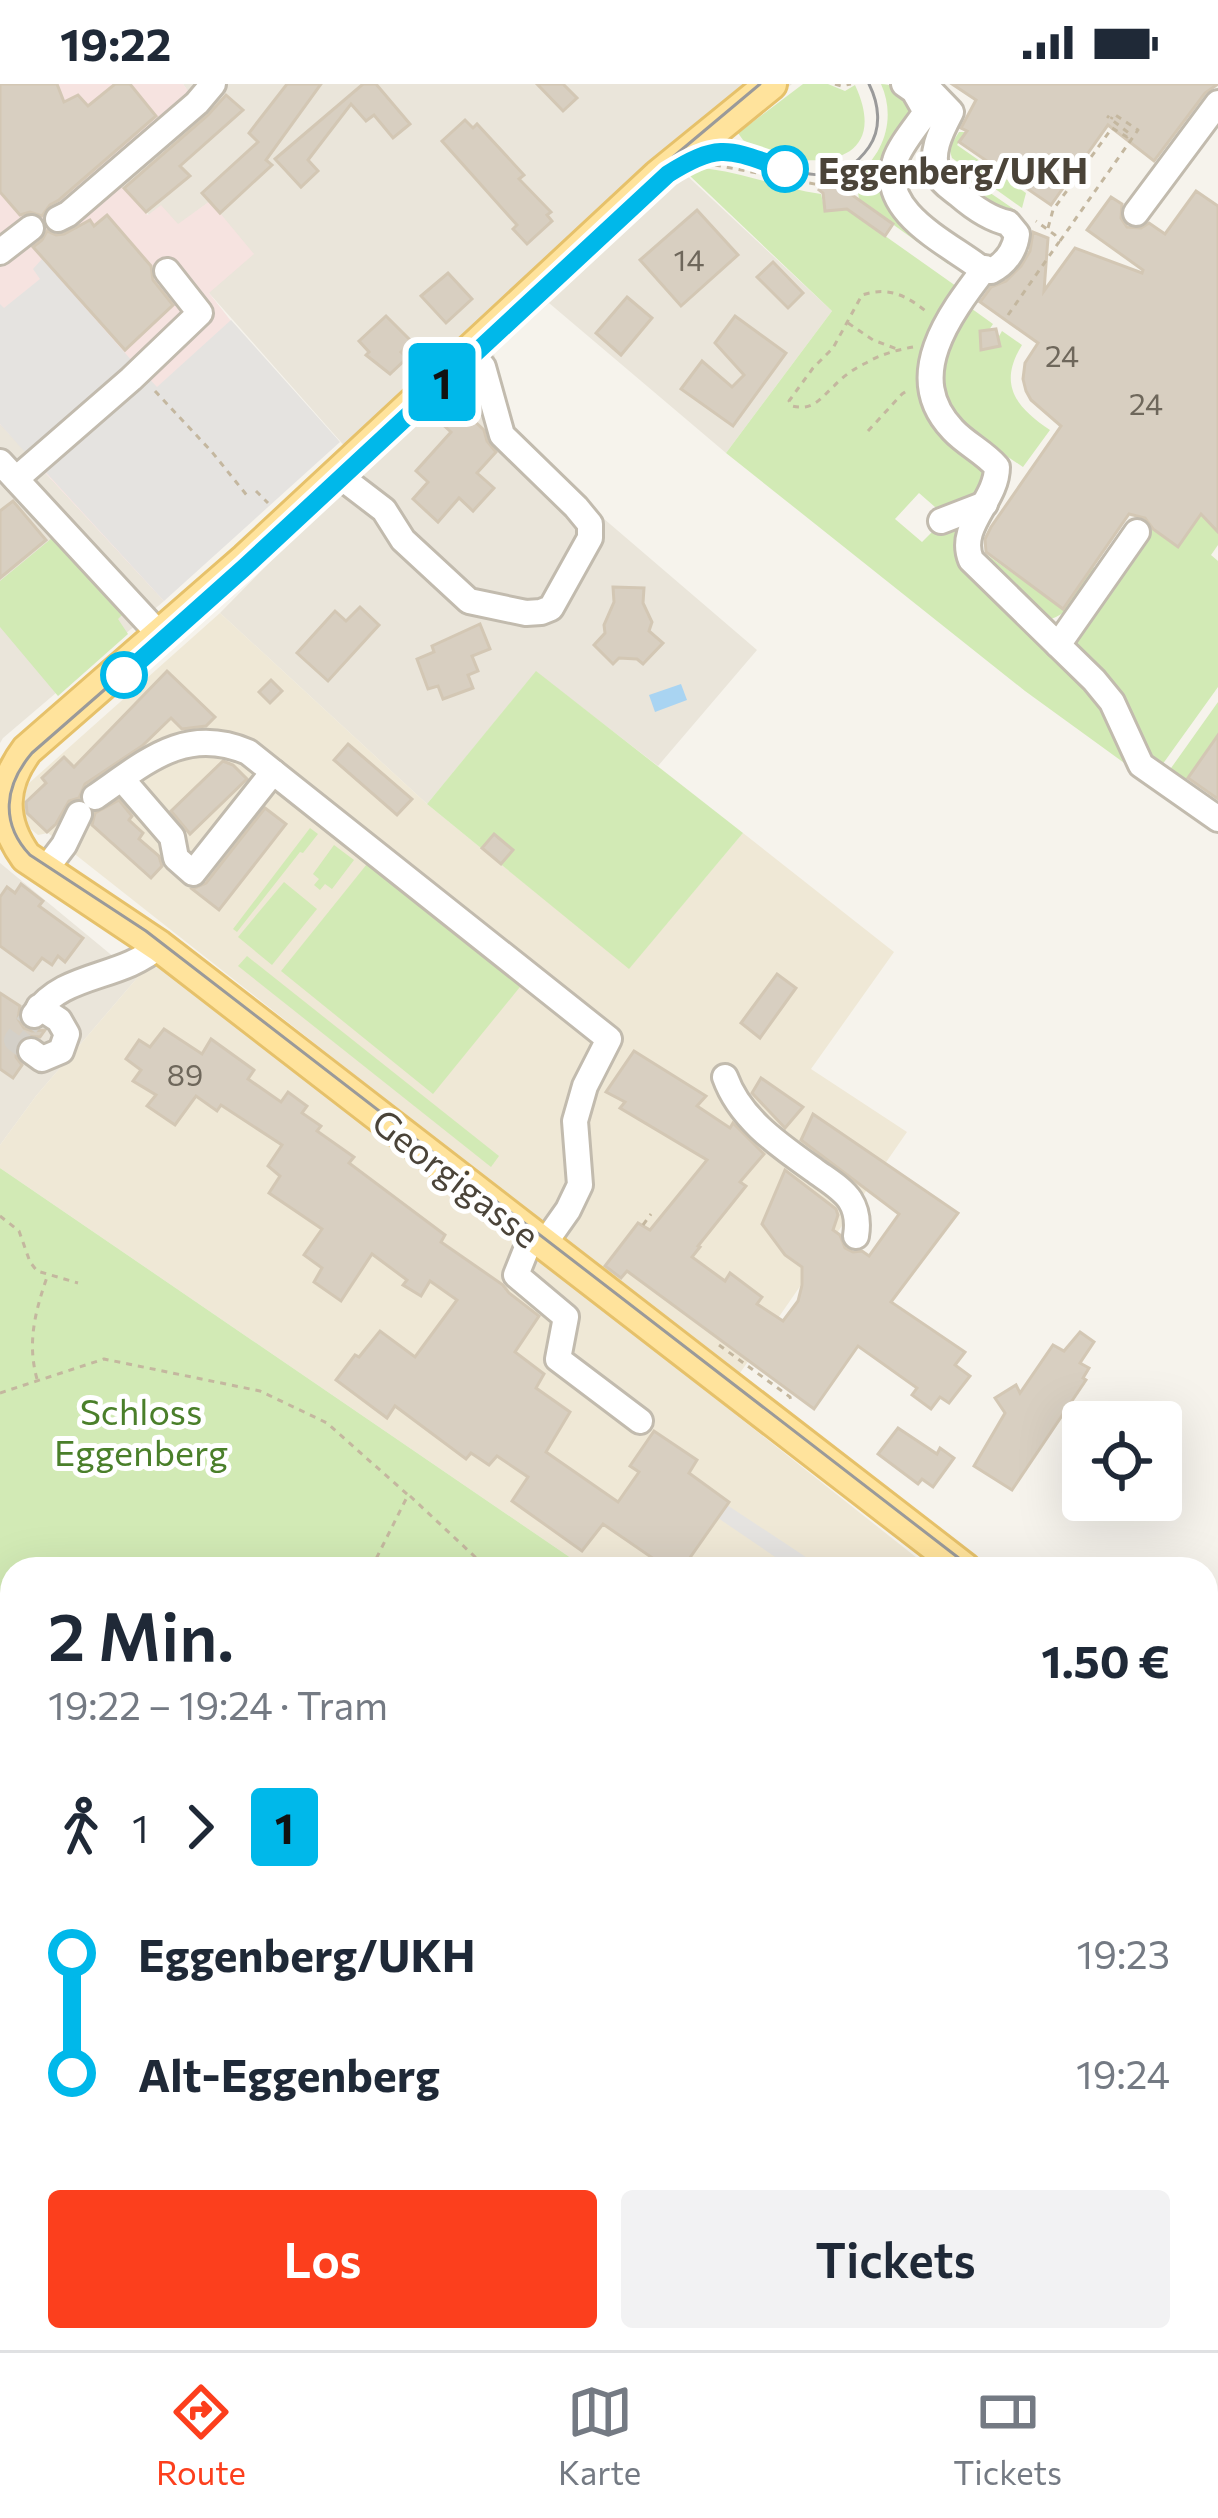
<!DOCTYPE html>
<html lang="de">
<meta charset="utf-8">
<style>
body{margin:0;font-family:Commissioner,sans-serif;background:#f2f2f3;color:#1f2937;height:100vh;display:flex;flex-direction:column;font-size:45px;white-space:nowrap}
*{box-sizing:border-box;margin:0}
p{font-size:39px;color:#747a83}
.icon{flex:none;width:66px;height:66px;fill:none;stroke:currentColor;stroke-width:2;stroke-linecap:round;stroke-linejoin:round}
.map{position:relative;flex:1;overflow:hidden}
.details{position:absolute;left:0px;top:1473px;width:1218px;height:795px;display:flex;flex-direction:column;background:#fff;border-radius:36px 36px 0 0;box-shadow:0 12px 48px #0002}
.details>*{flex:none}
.badge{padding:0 24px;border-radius:9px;font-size:42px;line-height:78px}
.tools{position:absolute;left:1062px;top:1317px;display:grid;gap:24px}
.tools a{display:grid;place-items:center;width:120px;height:120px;border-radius:12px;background:#fff;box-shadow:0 12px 48px #0002;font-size:60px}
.map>.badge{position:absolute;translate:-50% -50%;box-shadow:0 0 0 6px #fff}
.legs{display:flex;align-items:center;gap:18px;height:132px;padding:0 48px;font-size:39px}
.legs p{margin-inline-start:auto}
.headline{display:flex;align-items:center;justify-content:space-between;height:204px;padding:0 48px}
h1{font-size:66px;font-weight:600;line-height:90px}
.cta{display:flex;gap:24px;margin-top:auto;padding:24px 48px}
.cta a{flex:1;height:138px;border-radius:12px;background:#fc3f1d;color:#fff;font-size:48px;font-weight:600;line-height:138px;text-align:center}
.cta a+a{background:#f2f2f3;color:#1f2937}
ul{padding:0 48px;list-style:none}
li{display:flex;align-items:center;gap:42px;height:120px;font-size:45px}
li i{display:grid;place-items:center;width:18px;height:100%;margin:0 15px;background:currentColor}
li i::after{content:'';width:30px;height:30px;margin:-15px;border:9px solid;border-radius:50%;background:#fff}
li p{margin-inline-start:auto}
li:first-child i{background:linear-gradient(#0000 50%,currentColor 0)}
li:last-child i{background:linear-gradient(currentColor 50%,#0000 0)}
.status{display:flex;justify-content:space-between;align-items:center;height:84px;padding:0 60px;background:#fff;direction:ltr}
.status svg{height:33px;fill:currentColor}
.menu{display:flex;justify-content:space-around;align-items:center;height:168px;border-top:3px solid #e0e1e3;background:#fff;font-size:33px;color:#747a83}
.menu a{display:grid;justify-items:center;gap:6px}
.menu .current{color:#fc3f1d}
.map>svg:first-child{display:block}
.residential{fill:#eae5da}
.education{fill:#efe8d6}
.medical{fill:#f6e3e0}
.green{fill:#d2eab5}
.parking{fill:#e5e3e0}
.water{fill:#a9d4f2}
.building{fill:#d8cfc1;stroke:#d3c7b4;stroke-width:3}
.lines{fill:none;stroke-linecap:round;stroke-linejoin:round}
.minor-tunnel{stroke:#d4d0c8;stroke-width:24;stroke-dasharray:24 12;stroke-linecap:butt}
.minor-casing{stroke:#c2bbae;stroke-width:30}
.major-casing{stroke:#e6c16a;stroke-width:36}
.path{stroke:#c4b79f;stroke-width:3;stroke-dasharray:6 6;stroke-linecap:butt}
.minor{stroke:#fff;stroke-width:24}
.major{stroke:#ffe39c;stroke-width:30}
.tram{stroke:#9a9a9a;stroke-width:3}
.line-1-casing{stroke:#fff;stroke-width:27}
.line-1{stroke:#00b8ea;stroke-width:18}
.stop-1-dot{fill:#fff;stroke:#00b8ea;stroke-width:6}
.labels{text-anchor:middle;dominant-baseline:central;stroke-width:10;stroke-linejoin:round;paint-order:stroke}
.number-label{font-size:30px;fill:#6e675b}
.stop-label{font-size:36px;font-weight:bold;fill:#4b4439;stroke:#fff;text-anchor:start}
.street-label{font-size:36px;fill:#4b4439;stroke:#fff}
.park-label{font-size:36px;fill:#4a7f2a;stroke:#fff}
</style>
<div class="status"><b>19:22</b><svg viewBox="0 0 49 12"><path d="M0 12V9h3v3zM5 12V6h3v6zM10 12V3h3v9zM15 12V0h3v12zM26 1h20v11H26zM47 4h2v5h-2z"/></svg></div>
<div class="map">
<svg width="1218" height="2266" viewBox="0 0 1218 2266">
<rect width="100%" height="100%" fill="#f6f3ec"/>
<g class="residential">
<polygon points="183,0 792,0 682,87 832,227 726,369 549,219 494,269 512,356 757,566 658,682 536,588 427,720 220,529 363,383 209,209 209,118 178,141 149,131 112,91 196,19"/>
<polygon points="0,340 164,517 3,654 0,659"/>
<polygon points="0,779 138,893 36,1012 0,1061"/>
<polygon points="423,2256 824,2256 838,2266 398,2266 402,2261 415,2260"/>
</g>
<g class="education">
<polygon points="220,529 427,720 629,884 743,749 894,868 811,985 907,1048 740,1289 550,1145 48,749 38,751 27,742 21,727 28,700"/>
<polygon points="156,872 931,1485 587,1485 0,1084 0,1061 36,1012"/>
</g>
<polygon class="medical" points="0,0 183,0 197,19 112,92 148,131 161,121 178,140 210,117 254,170 209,209 231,237 164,517 0,340"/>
<g class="green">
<path d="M803,0H828L845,7L855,1C896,89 796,89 743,56L738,49Z"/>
<path d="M881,0C899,0 912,14 912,31C912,58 900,103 895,131L949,177L948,180L859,116L856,91C885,70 896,33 881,0Z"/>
<polygon points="959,48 966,48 957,61 1026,109 1022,124 952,74 949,64"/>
<polygon points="944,60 946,75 951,82 1018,128 1006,131 945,93"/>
<path d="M702,84C742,88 780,104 821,110L825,127L847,125L963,207L924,278L983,381L985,392L979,415L943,430L919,409L895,435L922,458L934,446L971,431L958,452L1097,610L1134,672L1218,739V747L1025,607L726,369L832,227L689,91Z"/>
<path d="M968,222L993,240L989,246L980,248L982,266L999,262L998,254L1002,247L1022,261C997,301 1017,324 1050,346L1023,383L950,334L935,288Z"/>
<polygon points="1212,414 1212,441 1218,445 1218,461 1211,471 1218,477 1218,603 1157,688 1073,560 1146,440 1178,463"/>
<polygon points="52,454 124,529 118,535 128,550 58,612 0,543 0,497"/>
<path d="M976,463L1063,525L1092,483L1098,485C1084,506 1073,530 1047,536L1006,502Z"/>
<polygon points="536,587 743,749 629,885 427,720"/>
<polygon points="1218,618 1218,651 1186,696 1218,720 1218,729 1164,694"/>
<polygon points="310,744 318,750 303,769 300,768 237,848 233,845"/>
<polygon points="334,761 354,776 332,805 325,800 320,806 314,801 319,795 313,790"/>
<polygon points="371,775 524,898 433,1010 281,887"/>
<polygon points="284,798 317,825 272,881 238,853"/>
<polygon points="247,872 499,1072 491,1083 238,882"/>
<polygon points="0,1084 587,1485 12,1485 12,2256 423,2256 415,2262 402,2261 398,2266 0,2266"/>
<polygon points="1206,1685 1218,1693 1218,2266 838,2266 824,2256 1206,2256"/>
</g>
<g class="parking">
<polygon points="42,175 133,278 25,368 0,340 0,220 4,224 40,195 33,185"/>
<polygon points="231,236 340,358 164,517 31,372 137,282 157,303"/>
<polygon points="727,1421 824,1485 793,1485 718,1434"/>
</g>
<polygon class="water" points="681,600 687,616 655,628 649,611"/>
<g class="building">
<polygon points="0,0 57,0 64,18 78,11 88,22 115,0 130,0 156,32 59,116 50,121 42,132 30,128 20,131 0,108"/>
<polygon points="287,0 321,0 266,76 272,81 220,129 202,109 258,58 249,49"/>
<polygon points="363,0 376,0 410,40 393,54 374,31 366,37 351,20 308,76 318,87 301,103 275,75"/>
<polygon points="537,0 563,0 577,14 563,27"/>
<polygon points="952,0 1218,0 1205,9 1154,77 1108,41 1051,121 959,58 967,47 961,44 976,16"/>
<polygon points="226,11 243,26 180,82 190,92 146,128 124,104 208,31"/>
<polygon points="465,36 473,44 477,40 524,91 519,95 551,128 547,131 552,137 527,160 513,145 517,141 442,57"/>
<polygon points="849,93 852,111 893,140 885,152 847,125 825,127 823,109 819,106 826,95 830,97"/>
<polygon points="1196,107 1218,122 1218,448 1201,430 1178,463 1153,445 1145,434 1129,430 1063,525 986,468 985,455 991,443 1061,342 1031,316 1026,307 1023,295 1025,279 1038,259 980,218 991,203 1006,197 1021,182 1030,167 1033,148 1048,154 1044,207 1075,164 1142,189 1143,186 1087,146 1111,113 1122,120 1121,134 1127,143 1141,144 1149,139 1165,150"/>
<polygon points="697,126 738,171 681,222 640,176"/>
<polygon points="107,131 151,182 153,196 173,221 125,266 33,163 42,156 47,147 56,151 64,150 90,136 94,142"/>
<polygon points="773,178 803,209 788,224 757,193"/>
<polygon points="448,189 472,215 446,239 421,212"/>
<polygon points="627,213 652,234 621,271 596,249"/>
<polygon points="386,232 412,258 401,268 407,274 390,290 366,271 369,268 359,257"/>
<polygon points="735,232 786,269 733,342 681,305 702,277 732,303 744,291 715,259"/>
<polygon points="996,245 1000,262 981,266 980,247"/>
<polygon points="457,321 484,346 487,357 496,368 477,389 494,404 473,427 459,414 438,438 413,415 428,398 416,387 451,348 441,339"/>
<polygon points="13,417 46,456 0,494 0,427"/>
<polygon points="613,503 644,504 643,519 652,538 649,547 663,559 643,580 637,575 619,574 613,580 594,561 605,549 604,541 614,518"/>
<polygon points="360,523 379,541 328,597 297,569 335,527 346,537"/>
<polygon points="480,540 490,565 472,572 478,587 468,591 473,604 443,615 438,602 428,605 417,575 434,568 432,562"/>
<polygon points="167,587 215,633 206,642 182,645 171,634 142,662 85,700 79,714 69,717 56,740 47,748 27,729 26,718 46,699 42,694 64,673 74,683"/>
<polygon points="271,596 282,607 270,619 259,608"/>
<polygon points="1218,651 1218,715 1188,694"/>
<polygon points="348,660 412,715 397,731 334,676"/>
<polygon points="223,677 233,681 247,695 190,750 171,727"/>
<polygon points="119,716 132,732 129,736 143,749 139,755 159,772 162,782 151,794 92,741 95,729"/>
<polygon points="265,724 286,740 219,826 192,805 206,799"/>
<polygon points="494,750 513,766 501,780 482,764"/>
<polygon points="21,800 43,817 39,822 83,854 65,878 58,872 52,881 42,874 33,886 0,862 0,813 7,803 15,809"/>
<polygon points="777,890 796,904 760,954 741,939"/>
<polygon points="0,909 20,922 18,935 24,944 32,947 45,946 40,953 25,952 17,958 16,973 22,981 13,994 0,985"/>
<polygon points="164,945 202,970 211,955 254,986 248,995 281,1018 288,1008 307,1022 302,1029 321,1042 317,1047 354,1073 349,1079 445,1151 441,1158 503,1201 509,1209 539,1232 515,1268 544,1290 536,1304 570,1328 546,1368 618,1418 639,1388 630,1382 654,1347 697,1376 689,1389 729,1418 682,1485 658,1485 651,1479 654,1475 603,1440 582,1467 512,1417 528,1393 497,1372 489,1381 471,1369 466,1375 395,1322 387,1334 336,1296 355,1271 359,1273 380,1247 415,1273 457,1216 430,1197 421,1212 403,1201 407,1196 372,1170 341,1217 314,1198 322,1184 304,1171 322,1145 269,1109 280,1092 268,1082 282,1061 221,1021 217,1027 196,1012 175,1041 147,1022 156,1011 133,997 141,986 126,975 139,956 150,963"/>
<polygon points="634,967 706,1012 697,1022 730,1044 733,1039 764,1070 740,1098 746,1102 698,1162 700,1163 692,1173 725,1197 730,1189 762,1213 757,1220 783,1237 798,1217 802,1201 802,1183 785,1171 762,1140 785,1086 836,1125 838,1131 833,1146 840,1151 845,1164 853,1168 862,1167 869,1172 899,1130 801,1056 813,1030 958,1129 891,1218 965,1268 955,1281 970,1292 949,1319 940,1313 931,1325 912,1311 917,1304 858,1262 814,1325 627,1187 621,1194 605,1182 638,1139 650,1146 707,1076 620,1024 625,1018 606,1008"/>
<polygon points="761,994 803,1023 785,1044 752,1009"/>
<polygon points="1080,1248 1094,1258 1080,1279 1089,1284 1083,1294 1086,1296 1012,1406 974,1382 1005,1329 995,1314 1016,1301 1020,1309 1053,1261 1064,1267"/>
<polygon points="898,1344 937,1370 940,1364 954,1374 933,1403 922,1395 918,1400 878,1370"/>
</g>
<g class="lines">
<polyline class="minor-tunnel" points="31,967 16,956 34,931"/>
<g class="minor-casing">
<g id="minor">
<path d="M904,0L914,7L926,28C916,43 900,61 895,77C878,127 946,158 979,183L991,187C1005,180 1015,167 1017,150L1008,139C990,135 974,124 959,111C953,106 942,99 939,92C928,71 941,47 951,28L924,0"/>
<polyline points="1136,129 1218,19"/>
<polyline points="58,135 68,130 197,19 213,0"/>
<polyline points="0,168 31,144"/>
<path d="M985,184C949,231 902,293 953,346C966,360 984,368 997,383C997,417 957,442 971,476L1094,596L1112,618L1141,681L1218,735"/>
<polyline points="0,378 161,552"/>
<polyline points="337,390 384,426 403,456 469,517 526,529 541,528 551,524 590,454 590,440 576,423 502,351 483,283 469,268"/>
<polyline points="16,395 131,295 200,229 167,187"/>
<polyline points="941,437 985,420"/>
<polyline points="1058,561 1137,448"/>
<polyline points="122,695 172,753 176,774 193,789 273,688"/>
<path d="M95,713C146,678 185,641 248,668L609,955L585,1002L575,1037L580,1101L568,1126L544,1160"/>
<polyline points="45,786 64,761 79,730"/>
<path d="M34,931C63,888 120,896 159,862"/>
<polyline points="31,967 42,975 61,967 67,950 59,936 39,923"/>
<path d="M725,993C740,1035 779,1061 814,1086C826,1095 842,1104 850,1116C857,1127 858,1140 856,1152"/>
<polyline points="532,1151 516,1191 566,1233 558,1275 640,1337"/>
<polyline points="1206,1597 1218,1579"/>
<polyline points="462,2256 481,2266"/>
</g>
</g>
<g class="major-casing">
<g id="major">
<path d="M771,0L658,92L246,475L27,666C0,702 0,737 26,773L159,862L965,1485"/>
<polyline points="1206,1648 1218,1655"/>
</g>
</g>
<g class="path">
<polyline points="835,0 841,2 851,0"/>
<polyline points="715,81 825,102"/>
<polyline points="1048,144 1053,126 1112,44 1127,53 1130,50 1107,32"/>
<polyline points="1060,157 1138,46 1114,30 1111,35"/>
<polyline points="1008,231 1059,158 1055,151 1036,137"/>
<polyline points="848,239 873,256 897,265"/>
<path d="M913,263C897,266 881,270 866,279C855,284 842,293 834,302C820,315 813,327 792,322L789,317L813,284L833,264L862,211C890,202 907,212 928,229"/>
<polyline points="155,307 212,368 249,414"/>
<polyline points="868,347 902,310 908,306"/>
<polyline points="256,407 268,419"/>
<polyline points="0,1132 19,1147 30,1178 37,1187 78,1199"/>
<polyline points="643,1141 651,1130"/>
<polyline points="719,1261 790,1313 791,1317"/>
<path d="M37,1295C27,1259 35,1228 47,1193"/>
<polyline points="0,1309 104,1275 260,1307 327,1339 408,1411 371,1485"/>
<polyline points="410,1412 488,1485"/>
<polyline points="990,1476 1004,1485"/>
<polyline points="206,1485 230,1478 253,1485"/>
<polyline points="0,1635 12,1613"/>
<polyline points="0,1997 12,2003"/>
<polyline points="413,2256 414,2266"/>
<polyline points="609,2256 614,2259 610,2266"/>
<polyline points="154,2266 158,2256"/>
<polyline points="361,2266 371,2256"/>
<polyline points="422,2266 431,2256"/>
</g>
<use href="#minor" class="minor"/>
<use href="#major" class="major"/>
<g class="tram">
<path d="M869,0C879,20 882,44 869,63C827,123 771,67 720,68C699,68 685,79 668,90L245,483L32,669C4,702 0,739 30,771L146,847L973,1485"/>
<polyline points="673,73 760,0"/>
<polyline points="1206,1654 1218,1661"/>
</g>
</g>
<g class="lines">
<g class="line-1-casing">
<path id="line-1" d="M124,591L245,483L668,90C720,57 730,66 785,85"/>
</g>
<use href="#line-1" class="line-1"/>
</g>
<g class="stop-1-dot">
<circle cx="785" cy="85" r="21"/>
<circle cx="124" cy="591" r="21"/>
</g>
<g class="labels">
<g class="number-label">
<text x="689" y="174">14</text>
<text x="1062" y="270">24</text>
<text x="1146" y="318">24</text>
<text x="185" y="989">89</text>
</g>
<g class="stop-label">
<text x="818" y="85">Eggenberg/UKH</text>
</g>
<g class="street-label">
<text transform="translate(457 1093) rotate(38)">Georgigasse</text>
</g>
<g class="park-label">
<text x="141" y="1326">Schloss<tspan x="141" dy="41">Eggenberg</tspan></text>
</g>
</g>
</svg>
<div class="tools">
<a><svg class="icon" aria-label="locate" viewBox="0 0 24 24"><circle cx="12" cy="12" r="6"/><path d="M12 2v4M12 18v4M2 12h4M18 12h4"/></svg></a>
</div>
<b class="badge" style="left:442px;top:298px;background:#00b8ea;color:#111">1</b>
<section class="details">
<div class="headline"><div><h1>2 Min.</h1><p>19:22 – 19:24 · Tram</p></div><b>1.50 €</b></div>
<div class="legs"><svg class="icon" aria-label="walk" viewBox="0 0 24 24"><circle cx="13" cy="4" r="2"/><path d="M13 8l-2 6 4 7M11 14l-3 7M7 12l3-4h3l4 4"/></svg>1<svg class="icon" aria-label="forward" viewBox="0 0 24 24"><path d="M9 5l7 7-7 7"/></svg><b class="badge" style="background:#00b8ea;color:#111">1</b></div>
<ul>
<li><i style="color:#00b8ea"></i><b>Eggenberg/UKH</b><p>19:23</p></li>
<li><i style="color:#00b8ea"></i><b>Alt-Eggenberg</b><p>19:24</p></li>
</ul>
<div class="cta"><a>Los</a><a>Tickets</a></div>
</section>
</div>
<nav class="menu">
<a class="current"><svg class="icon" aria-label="directions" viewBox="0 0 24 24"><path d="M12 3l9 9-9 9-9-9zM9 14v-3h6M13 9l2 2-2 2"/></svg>Route</a>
<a><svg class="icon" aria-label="map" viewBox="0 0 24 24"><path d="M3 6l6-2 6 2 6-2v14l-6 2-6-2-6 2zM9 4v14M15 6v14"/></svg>Karte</a>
<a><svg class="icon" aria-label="tickets" viewBox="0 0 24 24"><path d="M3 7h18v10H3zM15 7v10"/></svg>Tickets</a>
</nav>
